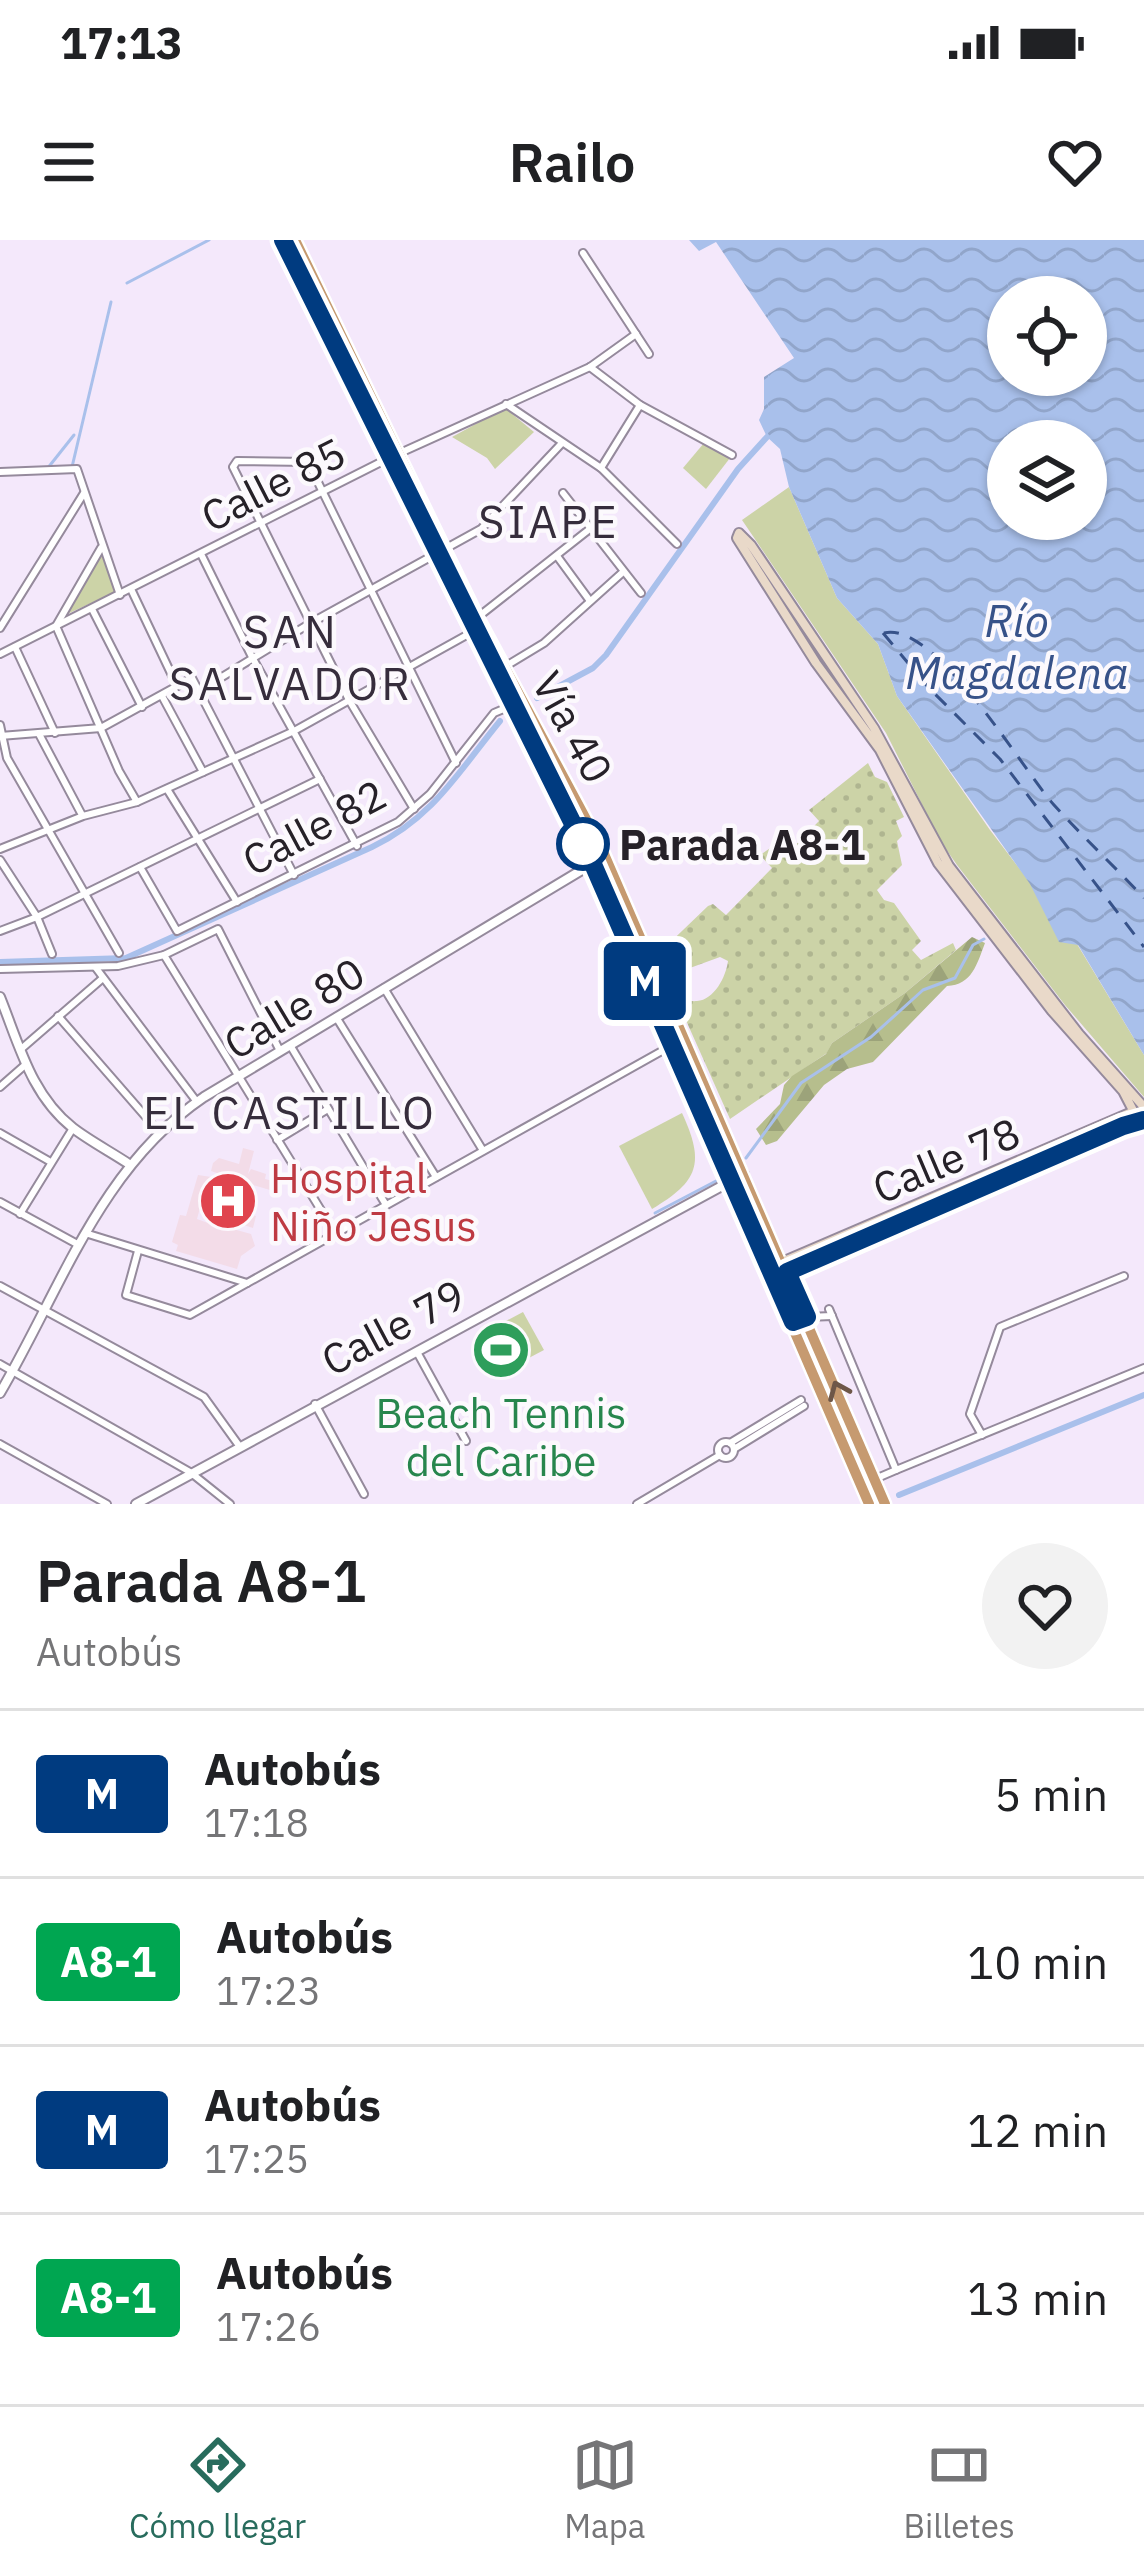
<!DOCTYPE html>
<html lang="es">
<meta charset="utf-8">
<style>
body{margin:0;font-family:"IBM Plex Sans",sans-serif;background:#f2f2f2;color:#202124;height:100vh;display:flex;flex-direction:column;font-size:45px;white-space:nowrap}
*{box-sizing:border-box;margin:0}
p{font-size:39px;color:#757577}
.icon{flex:none;width:66px;height:66px;fill:none;stroke:currentColor;stroke-width:2;stroke-linecap:round;stroke-linejoin:round}
.map{position:relative;height:1264px;overflow:hidden}
.panel{display:flex;flex-direction:column;background:#fff;flex:1}
.panel>*{flex:none}
.badge{padding:0 24px;border-radius:9px;font-size:42px;line-height:78px}
.tools{position:absolute;left:987px;top:36px;display:grid;gap:24px}
.tools a{display:grid;place-items:center;width:120px;height:120px;border-radius:50%;background:#fff;box-shadow:0 3px 9px #0004;font-size:60px}
.map>.badge{position:absolute;translate:-50% -50%;box-shadow:0 0 0 6px #fff}
.round{display:grid;place-items:center;flex:none;width:126px;height:126px;border-radius:63px;background:#f2f2f2}
.summary{display:flex;align-items:center;justify-content:space-between;height:204px;padding:0 36px}
h1{font-size:57px;font-weight:600;line-height:90px}
ul{padding:0;list-style:none}
li{display:flex;align-items:center;gap:36px;height:168px;padding:0 36px;border-top:3px solid #e0e0e0}
li div{flex:1}
li b{display:block;font-size:45px}
li em{font-style:normal}
li .badge{min-width:132px;font-weight:700;text-align:center}
.status{display:flex;justify-content:space-between;align-items:center;height:84px;padding:0 60px;background:#fff;direction:ltr}
.status svg{height:33px;fill:currentColor}
header{display:flex;justify-content:space-between;align-items:center;height:156px;padding:0 36px;background:#fff;font-size:54px;font-weight:600}
.tabs{display:flex;justify-content:space-around;align-items:center;height:168px;border-top:3px solid #e0e0e0;background:#fff;font-size:33px;color:#757577}
.tabs a{display:grid;justify-items:center;gap:6px}
.tabs .on{color:#286c5d}
.map>svg:first-child{display:block}
.medical{fill:#f3dce8}
.grass{fill:url(#grass-dots)}
.forest{fill:url(#forest-firs)}
.park{fill:#ccd3a7}
.water{fill:url(#water-waves);fill-rule:evenodd}
.lines{fill:none;stroke-linecap:round;stroke-linejoin:round}
.stream{stroke:#a9c0eb;stroke-width:3}
.canal{stroke:#a9c0eb;stroke-width:6}
.ferry{stroke:#375289;stroke-width:3;stroke-dasharray:15 12;stroke-linecap:butt}
.minor-casing{stroke:#958a9c;stroke-width:10}
.tertiary-casing{stroke:#958a9c;stroke-width:12}
.secondary-casing{stroke:#958a9c;stroke-width:12}
.trunk-casing{stroke:#fff;stroke-width:15}
.minor{stroke:#fff;stroke-width:6}
.tertiary{stroke:#fff;stroke-width:8}
.secondary{stroke:#e9d9c9;stroke-width:8}
.trunk{stroke:#c69a70;stroke-width:10}
.oneway{stroke:#6e5748}
.line-casing{stroke:#fff;stroke-width:27}
.line{stroke:#003b80;stroke-width:18}
.stop-dot{fill:#fff;stroke:#003b80;stroke-width:6}
.labels{text-anchor:middle;dominant-baseline:central;stroke-width:9;stroke-linejoin:round;paint-order:stroke}
.street-label{font-size:42px;fill:#262128;stroke:#fcf9fd}
.stop-label{font-size:42px;font-weight:bold;fill:#262128;stroke:#fcf9fd;text-anchor:start}
.health-label{font-size:42px;fill:#be3a42;stroke:#fcf9fd;text-anchor:start}
.leisure-label{font-size:42px;fill:#27864d;stroke:#fcf9fd}
.neighbourhood-label{font-size:45px;letter-spacing:3px;fill:#362d3c;stroke:#fcf9fd}
.water-label{font-size:45px;font-style:italic;fill:#375289;stroke:#fcf9fd}
</style>
<div class="status"><b>17:13</b><svg viewBox="0 0 49 12"><path d="M0 12V9h3v3zM5 12V6h3v6zM10 12V3h3v9zM15 12V0h3v12zM26 1h20v11H26zM47 4h2v5h-2z"/></svg></div>
<header><svg class="icon" aria-label="menu" viewBox="0 0 24 24"><path d="M4 6h16M4 12h16M4 18h16"/></svg>Railo<svg class="icon" aria-label="heart" viewBox="0 0 24 24"><path d="M12 20l-8-8c-3-5 5-10 8-4 3-6 11-1 8 4z"/></svg></header>
<div class="map">
<svg width="1144" height="1264" viewBox="0 0 1144 1264">
<defs>
<pattern id="grass-dots" width="8" height="8" patternUnits="userSpaceOnUse" patternTransform="scale(3)"><rect width="8" height="8" fill="#ccd3a7"/><path d="M2 2h.1M6 6h.1" fill="none" stroke="#afb590" stroke-width="1.8" stroke-linecap="round"/></pattern>
<pattern id="forest-firs" width="22" height="20" patternUnits="userSpaceOnUse" patternTransform="scale(3)"><rect width="22" height="20" fill="#b6be8d"/><path d="M5 1l3.5 6h-7zM16 11l3.5 6h-7z" fill="#9ca37a"/></pattern>
<pattern id="water-waves" width="16" height="10" patternUnits="userSpaceOnUse" patternTransform="scale(3)"><rect width="16" height="10" fill="#a9c0eb"/><path d="M0 5q4-4 8 0t8 0" fill="none" stroke="#91a5ca"/></pattern>
</defs>
<rect width="100%" height="100%" fill="#f4e8fb"/>
<polygon class="medical" points="243,908 254,911 248,934 251,929 266,934 265,939 273,941 270,950 246,943 237,973 256,976 253,988 235,982 233,989 251,994 255,1006 241,1016 237,1029 176,1011 178,1005 172,1002 180,975 186,976 198,935 218,938 217,944 207,942 197,979 208,983 226,936 211,931 213,923 219,918 239,924"/>
<path class="grass" d="M868,523L875,537L887,542L904,577L896,581L902,596L897,601L902,625L877,650L884,660L894,663L921,701L912,710L921,720L953,703L956,710L905,753L832,803L827,813L730,879L676,758C683,758 689,762 697,761C714,760 726,737 728,721L720,717L679,732L681,741L671,747L657,715L708,666L713,664L726,675L772,628L760,615L776,604L788,613L819,581L809,570Z"/>
<path class="forest" d="M972,697L985,703C977,724 972,745 947,746L873,822L847,829L824,845L777,901L766,905L756,889L780,864L784,845L792,836L826,814L832,803L905,753Z"/>
<g class="park">
<polygon points="505,168 534,192 495,229 487,218 452,197"/>
<polygon points="704,203 730,218 706,249 683,228"/>
<polygon points="789,247 837,358 878,404 897,456 990,590 1077,704 1144,815 1144,857 1065,765 957,625 941,602 886,493 742,280"/>
<polygon points="101,313 115,352 63,376"/>
<path d="M682,873C705,923 699,941 652,969L619,906Z"/>
<polygon points="523,1072 544,1110 525,1120 504,1082"/>
</g>
<path class="water" d="M689,0H1144V815L1078,705L1059,702L1030,644L897,456L878,404L837,358L789,247L780,209L767,197L759,180L764,169V137L794,118L716,2L699,11ZM1086,57V135H1008V57ZM1086,201V279H1008V201Z"/>
<g class="lines">
<g class="stream">
<polyline points="127,43 209,0"/>
<polyline points="72,227 111,62"/>
<polyline points="47,229 74,195"/>
<polyline points="746,918 801,843 871,797 923,750 955,738 973,705 984,699"/>
<polyline points="655,973 716,941"/>
</g>
<g class="canal">
<polyline points="537,458 593,428 606,415 738,229 767,197"/>
<path d="M0,722L126,718L372,607C433,578 459,531 500,481"/>
<polyline points="899,1255 1144,1155"/>
</g>
<g class="ferry">
<polyline points="883,393 928,447 1000,519 1144,707"/>
<path d="M884,393C935,380 1022,529 1054,565C1083,597 1115,627 1144,658"/>
</g>
<g class="minor-casing">
<g id="minor">
<polyline points="583,13 649,114"/>
<polyline points="590,127 640,165 732,215"/>
<polyline points="506,164 601,228 677,304"/>
<polyline points="601,228 640,165"/>
<polyline points="0,232 77,229 120,355"/>
<polyline points="563,253 641,353"/>
<polyline points="101,308 56,386 119,531 137,562"/>
<polyline points="201,314 252,417 357,606"/>
<polyline points="557,316 590,361"/>
<polyline points="131,349 177,446"/>
<polyline points="92,369 142,467"/>
<polyline points="478,377 591,288"/>
<polyline points="0,388 84,253"/>
<polyline points="15,407 55,493"/>
<polyline points="0,414 389,218 590,127 636,94"/>
<polyline points="506,426 544,403 623,332"/>
<polyline points="199,451 309,384 481,289 562,203"/>
<polyline points="162,456 203,532"/>
<polyline points="0,485 7,518 119,713"/>
<polyline points="39,494 82,575"/>
<polyline points="0,496 101,488 192,438 294,635"/>
<polyline points="167,549 237,662"/>
<polyline points="414,569 349,460 233,227 237,221 308,222 456,523"/>
<polyline points="0,609 83,576 137,562 294,491 474,391"/>
<polyline points="0,620 37,677 52,714"/>
<polyline points="140,627 177,691 398,582 430,554 494,473 513,465"/>
<polyline points="0,691 37,677 320,539"/>
<polyline points="164,715 335,993"/>
<polyline points="96,728 197,862"/>
<polyline points="0,729 118,726 164,715 218,689 280,811"/>
<polyline points="384,748 482,909"/>
<polyline points="58,776 159,892"/>
<polyline points="336,777 436,937"/>
<polyline points="290,805 386,965"/>
<polyline points="20,810 103,738"/>
<polyline points="0,847 25,825"/>
<polyline points="0,893 49,921"/>
<polyline points="277,900 328,869"/>
<polyline points="0,962 79,1005"/>
<polyline points="20,974 73,888"/>
<polyline points="85,993 247,1043"/>
<polyline points="138,1011 126,1055 190,1075 669,807"/>
<polyline points="0,1046 204,1157 240,1207"/>
<polyline points="829,1069 896,1230 1144,1128"/>
<polyline points="807,1077 832,1076"/>
<polyline points="417,1112 466,1201"/>
<polyline points="0,1124 190,1232 230,1264"/>
<polyline points="315,1164 364,1254"/>
<polyline points="982,1195 970,1174 1000,1087 1124,1036"/>
<circle cx="726" cy="1210" r="8"/>
<polyline points="730,1203 801,1160"/>
<polyline points="0,1204 107,1264"/>
<polyline points="734,1209 804,1166"/>
<polyline points="875,1239 896,1230"/>
<polyline points="637,1264 720,1215"/>
</g>
</g>
<g class="tertiary-casing">
<g id="tertiary">
<path d="M0,757C19,804 31,855 73,888C90,901 111,912 129,924"/>
<path d="M0,1153C61,1049 100,927 204,857L605,616"/>
<polyline points="136,1264 744,934"/>
</g>
</g>
<g class="secondary-casing">
<g id="secondary">
<polyline points="1138,880 1123,851 1052,771 938,623 880,510 816,423 737,298 739,293 751,305 874,488 949,626 1079,794 1144,867"/>
<polyline points="782,1022 1132,872"/>
<polyline points="787,1032 1129,883 1144,880"/>
</g>
</g>
<g class="trunk-casing">
<g id="trunk">
<polyline points="283,0 592,623 869,1264"/>
<polyline points="295,0 478,378 601,607 885,1264"/>
</g>
</g>
<use href="#minor" class="minor"/>
<use href="#tertiary" class="tertiary"/>
<use href="#secondary" class="secondary"/>
<use href="#trunk" class="trunk"/>
</g>
<defs><path id="oneway-chevron" d="M-2-3.5L2.5 0L-2 3.5" fill="none" stroke-width="1.6" stroke-linecap="round" stroke-linejoin="round" transform="scale(3)"/></defs>
<use class="oneway" href="#oneway-chevron" transform="translate(838 1150) rotate(-113)"/>
<g class="lines">
<g class="line-casing">
<polyline id="line" points="283,0 592,622 793,1082 807,1077 787,1032 1123,886 1144,880"/>
</g>
<use href="#line" class="line"/>
</g>
<defs>
<g id="hospital-disc" transform="scale(3)"><circle r="9.5" fill="#e0444e" stroke="#fcf9fd"/><path d="M-5-5h3v3.5h4V-5h3V5h-3V1.5h-4V5h-3Z" fill="#fff"/></g>
<g id="stadium-disc" transform="scale(3)"><circle r="9.5" fill="#2e9e5b" stroke="#fcf9fd"/><path d="M0-5a6.5 5 0 1 0 0 10a6.5 5 0 1 0 0-10ZM-3.5-1.8h7v3.6h-7Z" fill="#fff"/></g>
</defs>
<g fill-rule="evenodd">
<use href="#hospital-disc" x="228" y="961"/>
<use href="#stadium-disc" x="501" y="1110"/>
</g>
<circle class="stop-dot" cx="583" cy="604" r="24"/>
<g class="labels">
<g class="street-label">
<text transform="translate(273 244) rotate(-27)">Calle 85</text>
<text transform="translate(573 487) rotate(61)">Vía 40</text>
<text transform="translate(314 587) rotate(-28)">Calle 82</text>
<text transform="translate(294 768) rotate(-31)">Calle 80</text>
<text transform="translate(946 920) rotate(-23)">Calle 78</text>
<text transform="translate(393 1087) rotate(-28)">Calle 79</text>
</g>
<g class="stop-label">
<text x="619" y="604">Parada A8-1</text>
</g>
<g class="health-label">
<text x="270" y="937">Hospital<tspan x="270" dy="48">Niño Jesus</tspan></text>
</g>
<g class="leisure-label">
<text x="501" y="1172">Beach Tennis<tspan x="501" dy="48">del Caribe</tspan></text>
</g>
<g class="neighbourhood-label">
<text x="549" y="281">SIAPE</text>
<text x="291" y="391">SAN<tspan x="291" dy="52">SALVADOR</tspan></text>
<text x="290" y="872">EL CASTILLO</text>
</g>
<g class="water-label">
<text x="1017" y="380">Río<tspan x="1017" dy="52">Magdalena</tspan></text>
</g>
</g>
</svg>
<div class="tools">
<a><svg class="icon" aria-label="locate" viewBox="0 0 24 24"><circle cx="12" cy="12" r="6"/><path d="M12 2v4M12 18v4M2 12h4M18 12h4"/></svg></a>
<a><svg class="icon" aria-label="layers" viewBox="0 0 24 24"><path d="M12 4l9 5-9 5-9-5zM3 14l9 5 9-5"/></svg></a>
</div>
<b class="badge" style="left:645px;top:741px;background:#003b80;color:#fff">M</b>
</div>
<section class="panel">
<div class="summary"><div><h1>Parada A8-1</h1><p>Autobús</p></div><a class="round"><svg class="icon" aria-label="heart" viewBox="0 0 24 24"><path d="M12 20l-8-8c-3-5 5-10 8-4 3-6 11-1 8 4z"/></svg></a></div>
<ul>
<li><span class="badge" style="background:#003b80;color:#fff">M</span><div><b>Autobús</b><p>17:18</p></div><em>5 min</em></li>
<li><span class="badge" style="background:#00a651;color:#fff">A8-1</span><div><b>Autobús</b><p>17:23</p></div><em>10 min</em></li>
<li><span class="badge" style="background:#003b80;color:#fff">M</span><div><b>Autobús</b><p>17:25</p></div><em>12 min</em></li>
<li><span class="badge" style="background:#00a651;color:#fff">A8-1</span><div><b>Autobús</b><p>17:26</p></div><em>13 min</em></li>
</ul>
</section>
<nav class="tabs">
<a class="on"><svg class="icon" aria-label="directions" viewBox="0 0 24 24"><path d="M12 3l9 9-9 9-9-9zM9 14v-3h6M13 9l2 2-2 2"/></svg>Cómo llegar</a>
<a><svg class="icon" aria-label="map" viewBox="0 0 24 24"><path d="M3 6l6-2 6 2 6-2v14l-6 2-6-2-6 2zM9 4v14M15 6v14"/></svg>Mapa</a>
<a><svg class="icon" aria-label="tickets" viewBox="0 0 24 24"><path d="M3 7h18v10H3zM15 7v10"/></svg>Billetes</a>
</nav>
